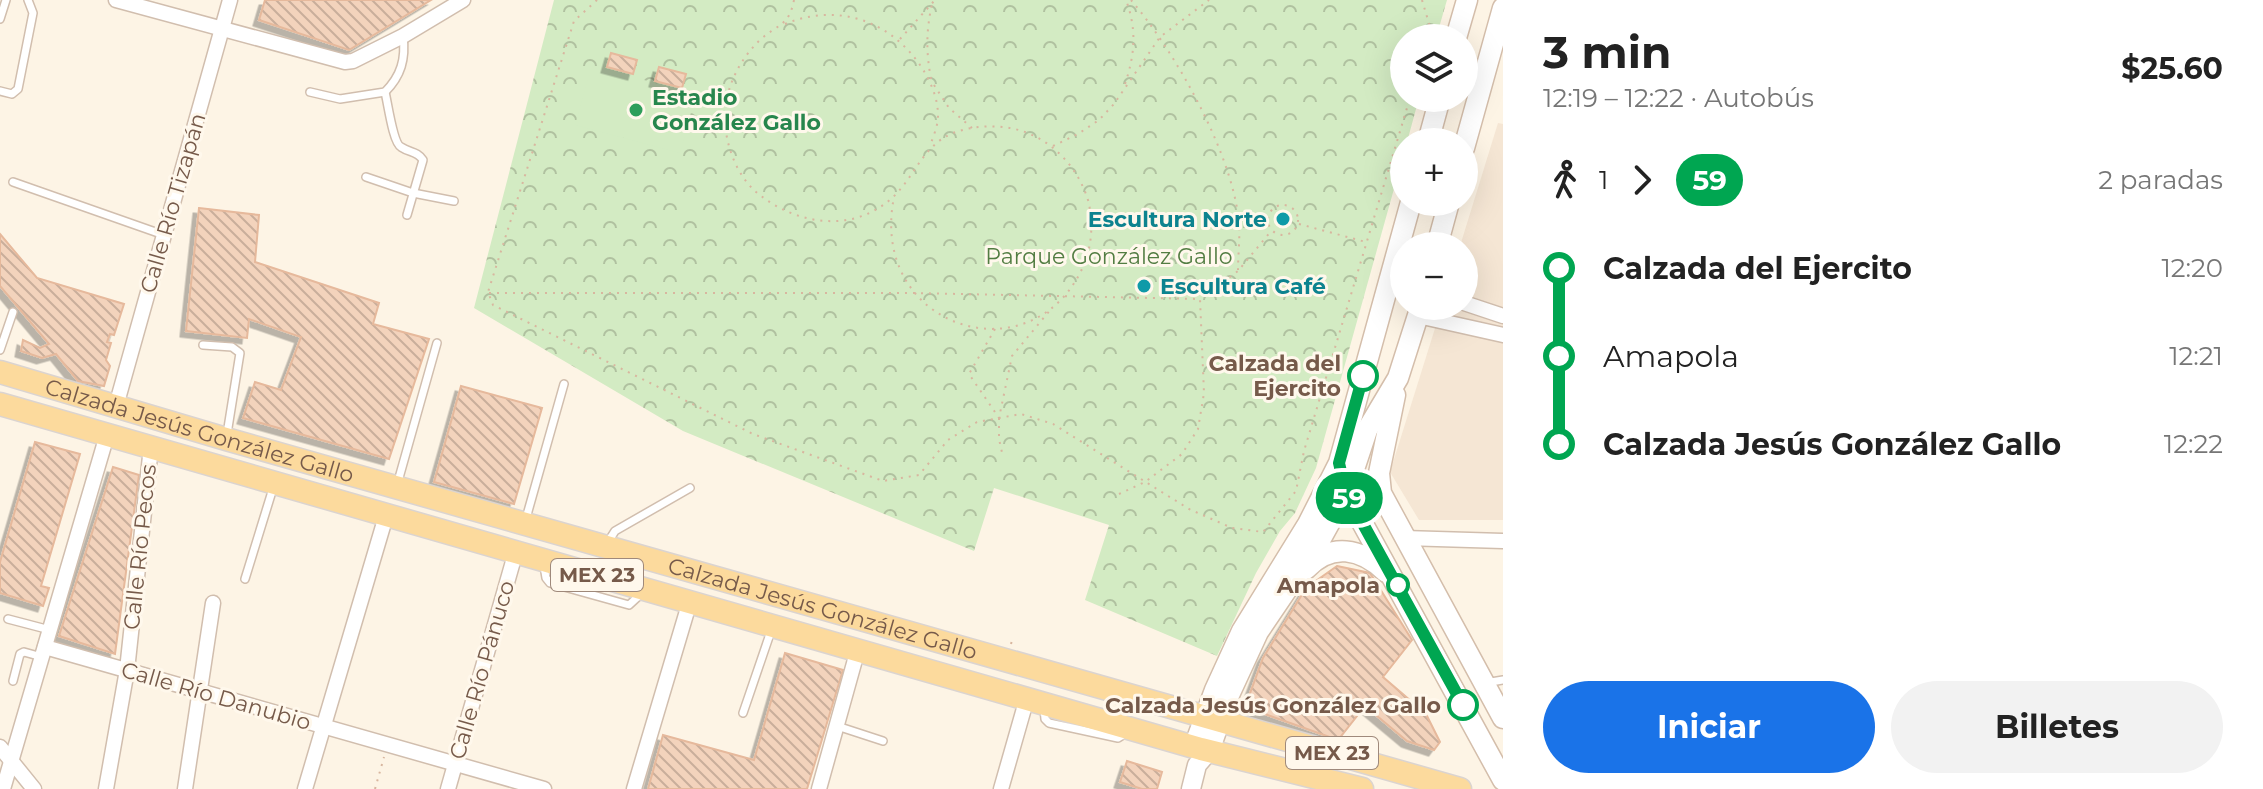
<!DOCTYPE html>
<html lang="es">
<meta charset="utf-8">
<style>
body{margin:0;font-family:Montserrat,sans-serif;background:#f2f2f2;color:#222;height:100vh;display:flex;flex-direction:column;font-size:30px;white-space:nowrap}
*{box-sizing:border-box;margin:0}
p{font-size:26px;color:#767676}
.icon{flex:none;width:44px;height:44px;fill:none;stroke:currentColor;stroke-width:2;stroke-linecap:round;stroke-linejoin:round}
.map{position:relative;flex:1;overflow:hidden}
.sheet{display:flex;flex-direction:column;background:#fff;width:760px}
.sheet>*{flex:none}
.badge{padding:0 16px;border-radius:26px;font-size:28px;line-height:52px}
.controls{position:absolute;left:1390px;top:24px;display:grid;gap:16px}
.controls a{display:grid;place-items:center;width:88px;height:88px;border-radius:50%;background:#fff;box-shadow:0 8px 32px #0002;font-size:40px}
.map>.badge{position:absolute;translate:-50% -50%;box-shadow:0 0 0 4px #fff}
.legs{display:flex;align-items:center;gap:12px;height:88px;padding:0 40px;font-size:26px}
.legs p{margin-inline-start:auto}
.head{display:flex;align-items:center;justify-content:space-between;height:136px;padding:0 40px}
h1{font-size:44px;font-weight:700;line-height:60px}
.button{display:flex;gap:16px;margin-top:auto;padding:16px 40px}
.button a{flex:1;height:92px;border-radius:48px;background:#1a73e8;color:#fff;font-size:32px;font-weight:700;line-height:92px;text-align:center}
.button a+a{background:#f2f2f2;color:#222}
ul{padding:0 40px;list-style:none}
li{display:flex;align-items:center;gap:28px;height:88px;font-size:30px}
li i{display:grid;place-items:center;width:12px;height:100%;margin:0 10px;background:currentColor}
li i::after{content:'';width:20px;height:20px;margin:-10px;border:6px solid;border-radius:50%;background:#fff}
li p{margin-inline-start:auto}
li:first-child i{background:linear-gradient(#0000 50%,currentColor 0)}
li:last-child i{background:linear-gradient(currentColor 50%,#0000 0)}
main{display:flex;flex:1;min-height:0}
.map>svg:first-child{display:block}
.residential{fill:#f5e6d4}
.park{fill:url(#park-crowns)}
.pitch{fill:#d3ebc3}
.building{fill:url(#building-back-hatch);stroke:#e6b99c;stroke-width:2;filter:url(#shadow)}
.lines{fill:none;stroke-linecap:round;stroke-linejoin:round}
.service-casing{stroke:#d1beae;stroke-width:10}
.minor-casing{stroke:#d1beae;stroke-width:17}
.tertiary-casing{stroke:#d1beae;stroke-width:21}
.secondary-casing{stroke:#d4beab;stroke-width:23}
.primary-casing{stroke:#dbd4d0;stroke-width:25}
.path{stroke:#d8b69f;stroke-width:2;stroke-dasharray:2 6;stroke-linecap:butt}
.service{stroke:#fff;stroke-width:7}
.minor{stroke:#fff;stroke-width:14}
.tertiary{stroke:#fff;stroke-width:18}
.secondary{stroke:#fff;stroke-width:20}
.primary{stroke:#fcda9d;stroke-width:22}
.line-1-casing{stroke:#fff;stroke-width:18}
.line-1{stroke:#00a651;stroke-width:12}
.leisure-dot{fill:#2e9e5b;stroke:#fff8ec;stroke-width:3}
.culture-dot{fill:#0f9aa8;stroke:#fff8ec;stroke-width:3}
.stop-1-dot{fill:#fff;stroke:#00a651;stroke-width:4}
.labels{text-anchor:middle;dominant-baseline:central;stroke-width:6;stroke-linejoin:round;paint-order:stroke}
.shield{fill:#fff8ec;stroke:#9f897b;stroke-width:2}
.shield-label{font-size:20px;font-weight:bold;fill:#765a4a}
.leisure-label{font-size:22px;font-weight:bold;fill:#27864d;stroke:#fff8ec;text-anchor:start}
.street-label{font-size:22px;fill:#765a4a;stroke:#fff8ec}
.culture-label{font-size:22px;font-weight:bold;fill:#0d838f;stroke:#fff8ec;text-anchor:end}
.park-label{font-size:22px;fill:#527d42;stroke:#fff8ec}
.stop-label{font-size:22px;font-weight:bold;fill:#765a4a;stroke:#fff8ec;text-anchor:end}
</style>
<main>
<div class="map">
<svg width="1503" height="789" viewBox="0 0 1503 789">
<defs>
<pattern id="park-crowns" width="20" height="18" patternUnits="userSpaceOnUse" patternTransform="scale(2)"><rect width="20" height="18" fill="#d3ebc3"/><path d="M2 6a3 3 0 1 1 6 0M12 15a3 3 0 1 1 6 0" fill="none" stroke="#b0c1a0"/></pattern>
<pattern id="building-back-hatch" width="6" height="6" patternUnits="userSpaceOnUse" patternTransform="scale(2)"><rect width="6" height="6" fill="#f3d3bc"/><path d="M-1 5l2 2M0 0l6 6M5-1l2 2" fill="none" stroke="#c9ae9b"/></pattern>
<filter id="shadow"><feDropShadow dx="-5.5" dy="5.5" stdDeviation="0" flood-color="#0004"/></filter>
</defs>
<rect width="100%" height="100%" fill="#fdf4e5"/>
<polygon class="residential" points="1498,123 1503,124 1503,520 1419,520 1390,472 1442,306 1464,306 1464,246 1460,246"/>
<polygon class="park" points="554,0 1447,0 1436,38 1404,38 1404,98 1419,98 1407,142 1404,142 1404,153 1316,468 1295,513 1280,531 1256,573 1217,656 1085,600 1109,525 994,488 974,551 683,431 474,308"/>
<polygon class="pitch" points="592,66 696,94 680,153 575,125"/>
<g class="building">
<polygon points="265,0 431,0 349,50 259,20"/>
<polygon points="611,53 637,60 633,74 607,67"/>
<polygon points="659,67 686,74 682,88 655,81"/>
<polygon points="199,208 259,215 255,262 379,303 373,324 429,339 389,459 243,418 255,382 281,390 301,337 249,319 247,338 186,331"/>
<polygon points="0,234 37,278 124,304 114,335 110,334 107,342 111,343 106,360 110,366 104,386 78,381 56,354 42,358 21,351 23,340 40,348 49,344 0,286"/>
<polygon points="461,386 542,408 514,504 434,482"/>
<polygon points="35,442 80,454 41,586 49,588 43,606 0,593 0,562"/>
<polygon points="113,467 139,475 115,654 59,636"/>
<polygon points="1337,566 1370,573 1412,640 1383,677 1426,714 1440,742 1434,750 1407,741 1365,706 1338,740 1245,707 1263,658 1306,588"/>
<polygon points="785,653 843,670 807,789 648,789 663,735 754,760"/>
<polygon points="1127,761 1162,772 1157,789 1142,789 1120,782"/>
</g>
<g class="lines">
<g class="service-casing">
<g id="service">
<polyline points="0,19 6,0"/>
<polyline points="0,91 12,94 18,89 33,13 28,0"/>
<path d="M310,92L340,99L385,92C401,76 406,59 403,36"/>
<path d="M385,92C388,104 393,143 401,147C410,153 417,151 423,160L407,215"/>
<polyline points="366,177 413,193 454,201"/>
<polyline points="13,182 164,235"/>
<polyline points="203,345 232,347 240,353 227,434"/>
<polyline points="0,350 13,312"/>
<polyline points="397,485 437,343"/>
<polyline points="525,522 564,384"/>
<polyline points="606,545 615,531 690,488"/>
<polyline points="544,566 546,578 550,583 629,605 642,593"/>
<polyline points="245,579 274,485"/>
<polyline points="8,619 50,630"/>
<polyline points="13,681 20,654 24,652 42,657"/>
<polyline points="1485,683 1503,680"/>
<polyline points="1044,709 1045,719 1049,723 1118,738 1126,733"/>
<polyline points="743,713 771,631"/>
<polyline points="837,726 883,741"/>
</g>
</g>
<g class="minor-casing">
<g id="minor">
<polyline points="116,0 345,62 353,61 403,36 463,0"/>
<polyline points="1464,303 1503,316"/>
<polyline points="1418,316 1503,335"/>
<polyline points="116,406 230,0"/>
<polyline points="1404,538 1503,541"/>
<polyline points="45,647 544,789"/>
<polyline points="0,747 34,789"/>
<polyline points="3,789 107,435"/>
<polyline points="106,789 127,670 151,447"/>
<polyline points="185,789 213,603"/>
<polyline points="305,789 386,516"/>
<polyline points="448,789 516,551"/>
<polyline points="634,789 690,601"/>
<polyline points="819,789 858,649"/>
<polyline points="1001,789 1027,698"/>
</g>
</g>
<g class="tertiary-casing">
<polyline id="tertiary" points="1191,789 1197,765 1209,751"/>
</g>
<g class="secondary-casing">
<g id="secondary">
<polyline points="1456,38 1467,0"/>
<polyline points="1428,142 1440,98"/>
<polyline points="1464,148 1503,8"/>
<polyline points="1437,246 1449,202"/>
<polyline points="1395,395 1379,473 1381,493 1503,718"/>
<polyline points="1344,482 1346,493 1503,780"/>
<path d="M1306,569C1331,542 1361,548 1386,572"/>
<polyline points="1194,747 1215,690 1242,631 1308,524 1339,463 1411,202"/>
<polyline points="1209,751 1228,697 1258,632 1319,542 1346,493 1367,430 1398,378 1421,306"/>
</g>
</g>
<g class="primary-casing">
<g id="primary">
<path id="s1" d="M0,372L226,439L1460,789"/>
<polyline points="0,404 1201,749 1362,789"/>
</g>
</g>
<g class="path">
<polyline points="597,0 574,21 488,292 493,305 753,434 883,481 919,475 948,440 977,422 1021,414 1053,424 1189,509 1232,528 1263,532 1296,491 1304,451 1410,98"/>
<path d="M794,0C789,26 778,24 761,39C743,56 731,77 726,102C721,131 732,170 755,191C793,224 851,235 892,198C915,177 922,146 953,133C977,124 1007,124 1030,134C1058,146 1079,171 1088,200C1094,224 1092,249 1081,271C1028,378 868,327 894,197"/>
<path d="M1131,0C1175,52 1228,146 1238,214C1241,232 1238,252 1238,270"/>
<polyline points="1422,0 1430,27 1427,38"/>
<path d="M785,24C836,3 888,19 920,65C930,80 938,97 938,116C938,126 933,137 930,146"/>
<polyline points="900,39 935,0"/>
<path d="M931,79C926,52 926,31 932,4"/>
<path d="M1125,84C1135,54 1137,30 1126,0"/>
<polyline points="934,85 949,108 972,128"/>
<polyline points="1053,146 1078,134 1099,120 1114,104 1160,37 1209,0"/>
<circle cx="1283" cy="220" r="15"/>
<polyline points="1299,224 1366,242"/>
<polyline points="489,293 913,293 1200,299"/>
<polyline points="995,329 969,374 999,418 1012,356 1051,309"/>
<polyline points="999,418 999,439 1003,457"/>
<polyline points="1119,494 1145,482 1182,454 1198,429 1204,393 1200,299 1238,271 1272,230"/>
<polyline points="1011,644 1013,637"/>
<polyline points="375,789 384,757"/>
</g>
<use href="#service" class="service"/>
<use href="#minor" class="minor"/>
<use href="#tertiary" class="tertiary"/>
<use href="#secondary" class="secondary"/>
<use href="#primary" class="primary"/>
</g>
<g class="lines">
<g class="line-1-casing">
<polyline id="line-1" points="1363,376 1339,463 1346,493 1463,705"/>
</g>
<use href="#line-1" class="line-1"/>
</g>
<circle class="leisure-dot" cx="636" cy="110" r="8"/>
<g class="culture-dot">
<circle cx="1283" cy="219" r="8"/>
<circle cx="1144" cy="286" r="8"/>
</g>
<g class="stop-1-dot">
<circle cx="1363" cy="376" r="14"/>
<circle cx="1398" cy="585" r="10"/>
<circle cx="1463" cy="705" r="14"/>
</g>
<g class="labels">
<g class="shield">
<rect x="551" y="559" width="92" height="32" rx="6"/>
<rect x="1286" y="737" width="92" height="32" rx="6"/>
</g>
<g class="shield-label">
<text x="597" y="575">MEX 23</text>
<text x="1332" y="753">MEX 23</text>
</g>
<g class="leisure-label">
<text x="652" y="97">Estadio<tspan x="652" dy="25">González Gallo</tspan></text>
</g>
<g class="street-label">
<text transform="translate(173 203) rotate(-74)">Calle Río Tizapán</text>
<text stroke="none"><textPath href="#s1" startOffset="208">Calzada Jesús González Gallo</textPath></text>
<text transform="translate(140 547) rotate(-84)">Calle Río Pecos</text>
<text stroke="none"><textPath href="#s1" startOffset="856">Calzada Jesús González Gallo</textPath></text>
<text transform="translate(482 670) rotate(-74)">Calle Río Pánuco</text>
<text transform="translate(216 696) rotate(16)">Calle Río Danubio</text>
</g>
<g class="culture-label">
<text x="1267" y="219">Escultura Norte</text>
<text x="1160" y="286" text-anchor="start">Escultura Café</text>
</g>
<g class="park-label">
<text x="1109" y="256">Parque González Gallo</text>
</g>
<g class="stop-label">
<text x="1341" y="363">Calzada del<tspan x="1341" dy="25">Ejercito</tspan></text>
<text x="1380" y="585">Amapola</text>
<text x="1441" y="705">Calzada Jesús González Gallo</text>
</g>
</g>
</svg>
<div class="controls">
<a><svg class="icon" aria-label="layers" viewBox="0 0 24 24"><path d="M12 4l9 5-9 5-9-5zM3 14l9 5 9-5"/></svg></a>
<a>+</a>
<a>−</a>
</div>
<b class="badge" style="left:1349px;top:498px;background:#00a651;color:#fff">59</b>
</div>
<section class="sheet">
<div class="head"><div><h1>3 min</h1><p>12:19 – 12:22 · Autobús</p></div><b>$25.60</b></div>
<div class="legs"><svg class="icon" aria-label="walk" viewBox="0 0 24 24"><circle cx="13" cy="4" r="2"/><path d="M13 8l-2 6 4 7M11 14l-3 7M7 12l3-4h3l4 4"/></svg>1<svg class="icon" aria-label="forward" viewBox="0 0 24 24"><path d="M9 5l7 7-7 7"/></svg><b class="badge" style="background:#00a651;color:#fff">59</b><p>2 paradas</p></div>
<ul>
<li><i style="color:#00a651"></i><b>Calzada del Ejercito</b><p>12:20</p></li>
<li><i style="color:#00a651"></i><span>Amapola</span><p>12:21</p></li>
<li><i style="color:#00a651"></i><b>Calzada Jesús González Gallo</b><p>12:22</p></li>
</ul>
<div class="button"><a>Iniciar</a><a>Billetes</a></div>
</section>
</main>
